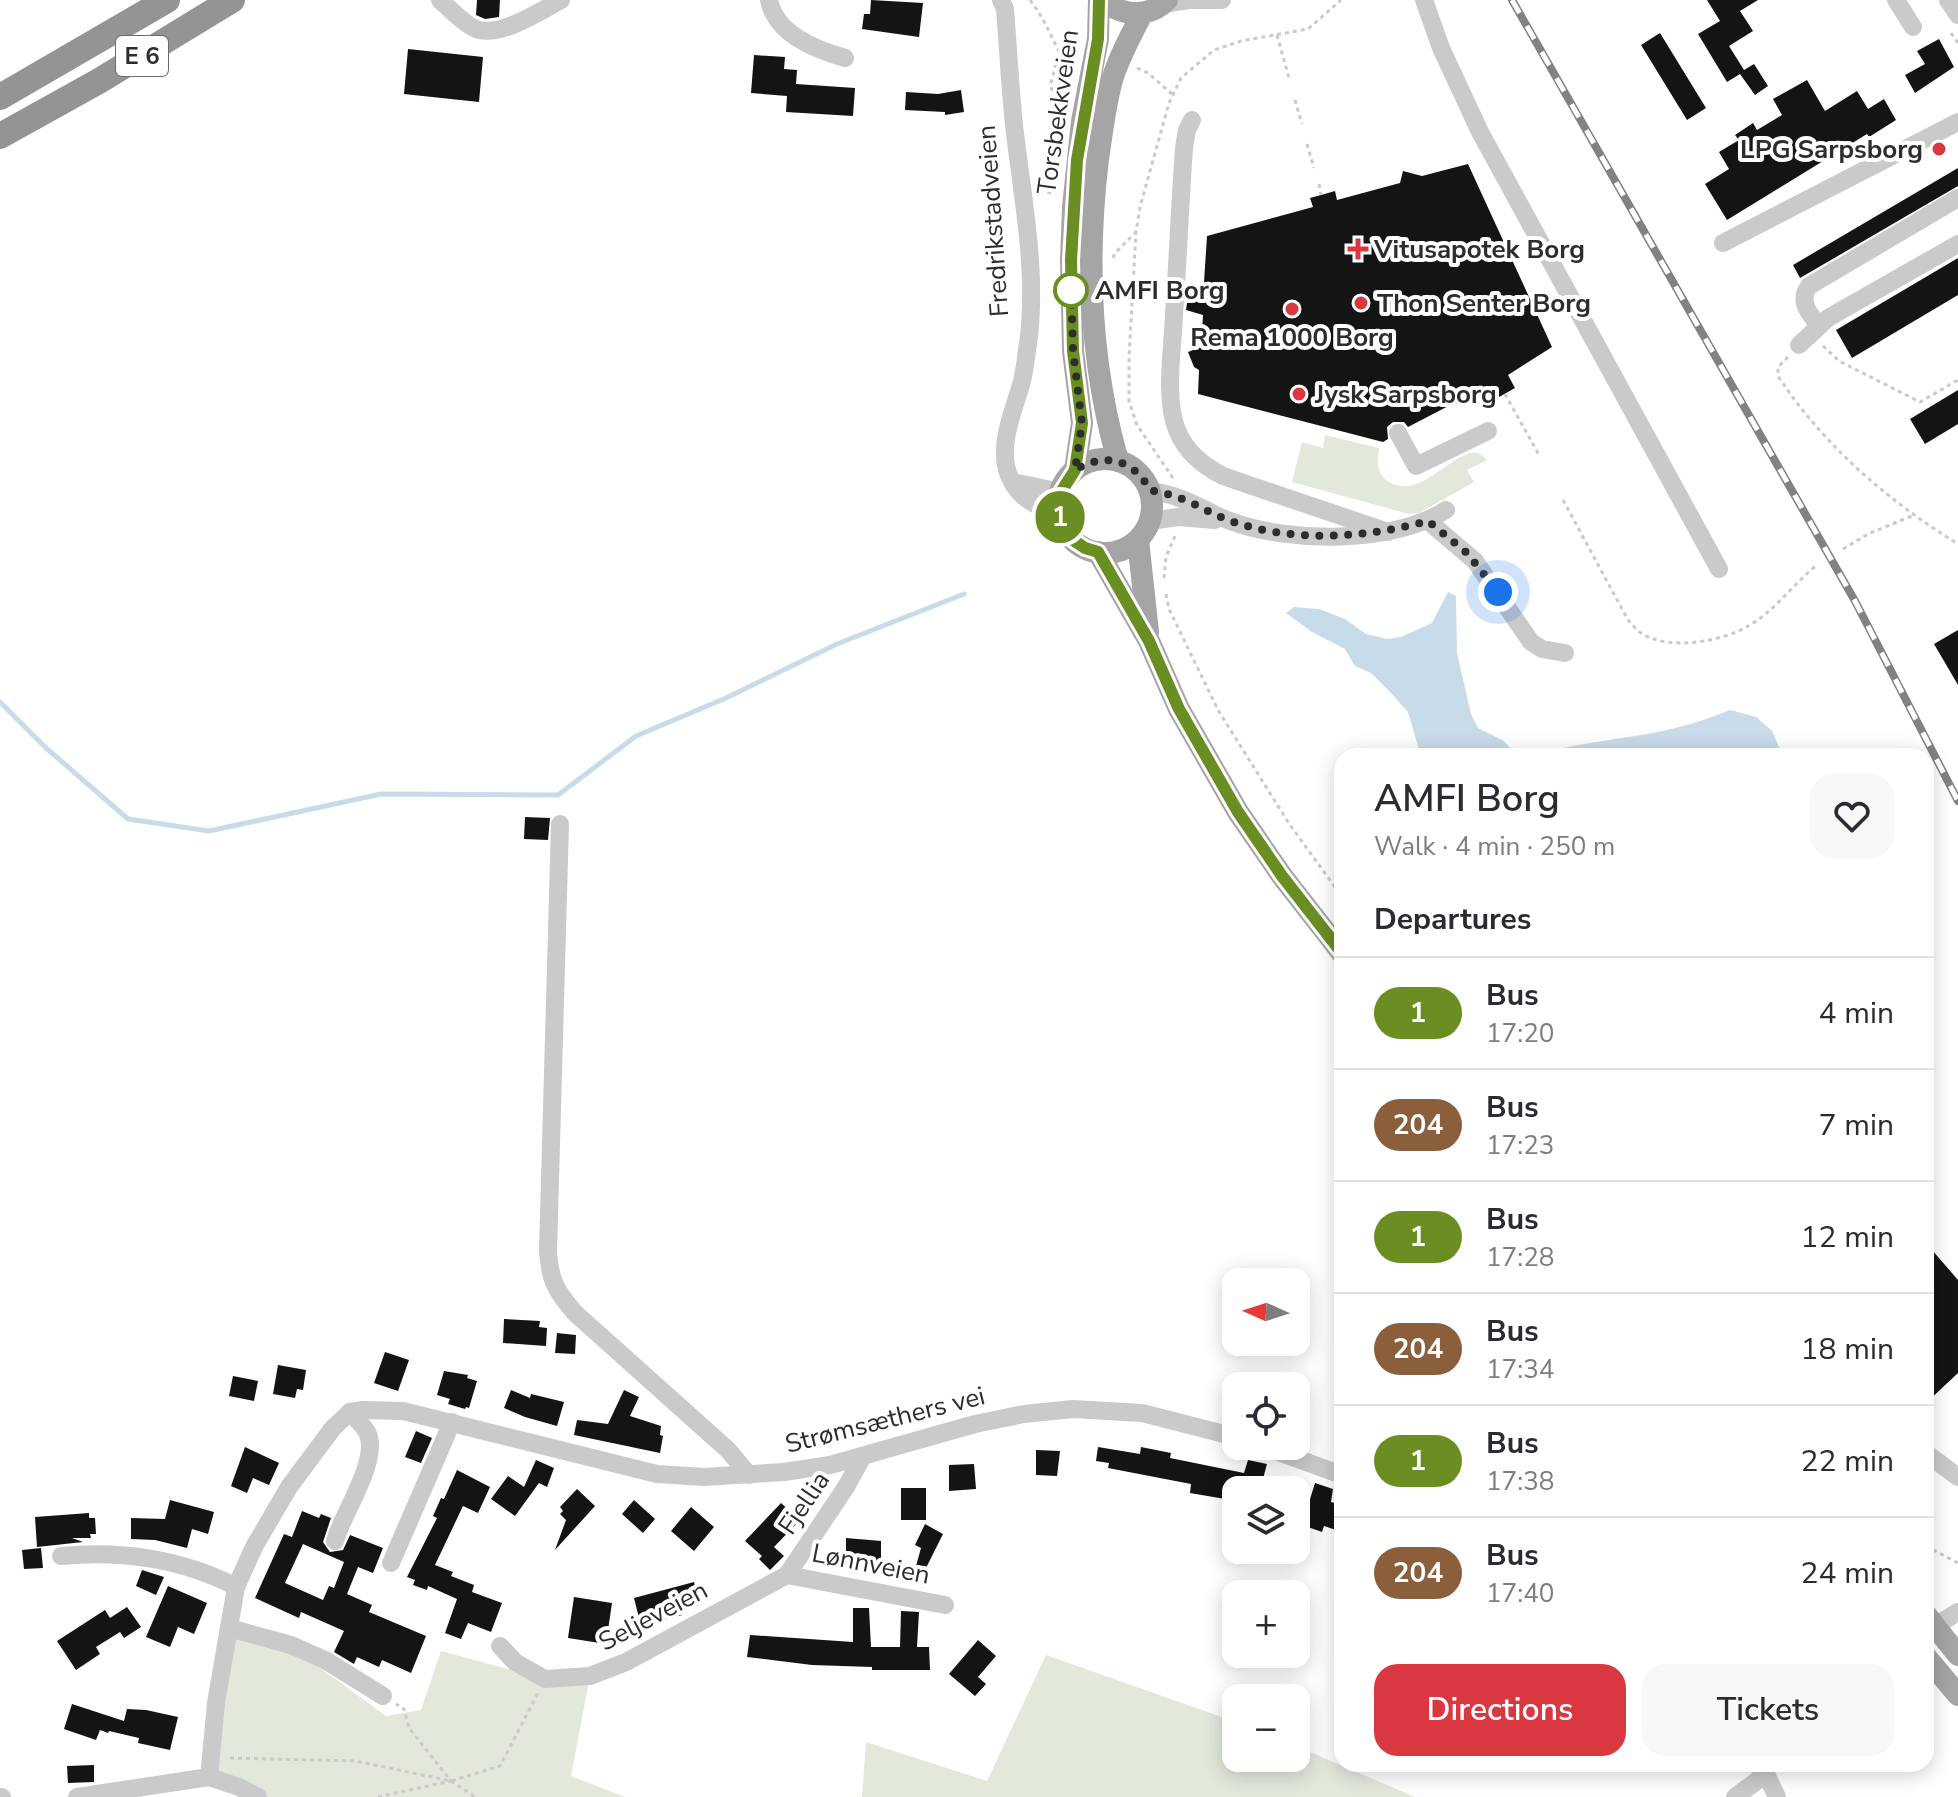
<!DOCTYPE html>
<meta charset="utf-8">
<style>
body{margin:0;font-family:"Nunito Sans",sans-serif;background:#f7f7f7;color:#2b2b33;height:100vh;display:flex;flex-direction:column;font-size:30px;white-space:nowrap}
*{box-sizing:border-box;margin:0}
p{font-size:26px;color:#7c7c81}
.icon{flex:none;width:44px;height:44px;fill:none;stroke:currentColor;stroke-width:2;stroke-linecap:round;stroke-linejoin:round}
.map{position:relative;flex:1;overflow:hidden}
.drawer{position:absolute;left:1334px;top:748px;width:600px;height:1024px;display:flex;flex-direction:column;background:#fff;border-radius:24px;box-shadow:0 4px 20px #0003}
.drawer>*{flex:none}
.badge{padding:0 16px;border-radius:26px;font-size:28px;line-height:52px}
.needle{width:52px;rotate:273deg}
.tools{position:absolute;left:1222px;top:1268px;display:grid;gap:16px}
.tools a{display:grid;place-items:center;width:88px;height:88px;border-radius:16px;background:#fff;box-shadow:0 4px 20px #0003;font-size:40px}
.you{position:absolute;width:40px;height:40px;margin:-20px;border:6px solid #fff;border-radius:50%;background:#1a73e8;box-shadow:0 0 0 12px #1a73e833}
.map>.badge{position:absolute;translate:-50% -50%;box-shadow:0 0 0 4px #fff}
h2{padding:0 40px;font-size:30px;line-height:72px}
.round{display:grid;place-items:center;flex:none;width:84px;height:84px;border-radius:24px;background:#f7f7f7}
.head{display:flex;align-items:center;justify-content:space-between;height:136px;padding:0 40px}
h1{font-size:38px;font-weight:600;line-height:60px}
.button{display:flex;gap:16px;margin-top:auto;padding:16px 40px}
.button a{flex:1;height:92px;border-radius:24px;background:#da3840;color:#fff;font-size:32px;font-weight:600;line-height:92px;text-align:center}
.button a+a{background:#f7f7f7;color:#2b2b33}
ul{padding:0;list-style:none}
li{display:flex;align-items:center;gap:24px;height:112px;padding:0 40px;border-top:2px solid #e1e1e2}
li div{flex:1}
li b{display:block;font-size:30px}
li em{font-style:normal}
li .badge{min-width:88px;font-weight:700;text-align:center}
.map>svg:first-child{display:block}
.green{fill:#e2e9db}
.water{fill:#c8dbe8}
.lines{fill:none;stroke-linecap:round;stroke-linejoin:round}
.stream{stroke:#c8dbe8;stroke-width:5}
.building{fill:#141414;fill-rule:evenodd}
.path{stroke:#cacaca;stroke-width:3;stroke-dasharray:4 4;stroke-linecap:butt}
.minor{stroke:#cacaca;stroke-width:18}
.major{stroke:#a5a5a5;stroke-width:22}
.highway{stroke:#949494;stroke-width:26}
.rail-casing{stroke:#828282;stroke-width:8}
.rail{stroke:#fff;stroke-width:5;stroke-dasharray:15;stroke-linecap:butt}
.line-casing{stroke:#fff;stroke-width:18}
.line{stroke:#6b8e23;stroke-width:12}
.walk{stroke:#2d2d2d;stroke-width:8;stroke-dasharray:0 14.4}
.poi-dot{fill:#da3840;stroke:#fff;stroke-width:3}
.stop-dot{fill:#fff;stroke:#6b8e23;stroke-width:4}
.labels{text-anchor:middle;dominant-baseline:central;stroke-width:8;stroke-linejoin:round;paint-order:stroke}
.shield{fill:#fff;stroke:#6c6c6c;stroke-width:2}
.shield-label{font-size:24px;font-weight:bold;fill:#2d2d2d}
.street-label{font-size:26px;fill:#2d2d2d;stroke:#fff}
.poi-label{font-size:26px;font-weight:bold;fill:#2d2d2d;stroke:#fff;text-anchor:start}
.stop-label{font-size:26px;font-weight:bold;fill:#2d2d2d;stroke:#fff;text-anchor:start}
</style>
<div class="map">
<svg width="1958" height="1797" viewBox="0 0 1958 1797">
<rect width="100%" height="100%" fill="#fff"/>
<g class="green">
<path d="M1325,435L1379,448C1377,461 1376,474 1389,482C1417,499 1444,461 1470,453C1477,451 1482,455 1487,460L1467,470L1474,482L1419,513L1409,514L1292,482L1302,442L1323,448Z"/>
<polygon points="229,1628 308,1659 386,1716 421,1710 441,1651 545,1679 590,1676 571,1776 625,1797 258,1797 209,1777"/>
<polygon points="1046,1655 1236,1722 1236,1758 1296,1758 1296,1746 1415,1797 862,1797 866,1742 987,1781"/>
</g>
<g class="water">
<polygon points="1448,592 1456,596 1457,653 1471,714 1478,728 1504,741 1517,756 1421,756 1408,712 1391,693 1371,673 1355,666 1345,649 1312,632 1286,613 1294,607 1319,609 1345,619 1366,634 1387,639 1401,637 1432,623"/>
<path d="M1730,710L1756,717L1772,731L1783,756H1543C1567,744 1595,743 1621,738C1658,733 1695,725 1730,710Z"/>
</g>
<g class="lines">
<polyline class="stream" points="0,702 45,747 128,819 209,831 381,794 558,795 636,736 726,698 837,644 964,594"/>
</g>
<g class="building">
<polygon points="477,0 500,0 499,17 485,19 476,15"/>
<polygon points="871,0 923,3 919,37 862,29 864,14 870,14"/>
<polygon points="1707,0 1758,0 1740,11 1753,31 1729,46 1744,70 1754,64 1768,86 1755,95 1740,74 1727,82 1698,34 1720,21"/>
<polygon points="1660,33 1706,108 1687,120 1641,45"/>
<polygon points="1939,39 1954,67 1915,93 1905,75 1925,64 1917,51"/>
<polygon points="408,49 483,57 479,102 404,94"/>
<polygon points="754,55 785,57 784,69 797,70 796,84 855,88 853,116 786,112 787,96 751,93"/>
<polygon points="1807,80 1825,111 1857,91 1868,109 1884,99 1896,120 1869,137 1867,134 1727,220 1705,184 1729,169 1719,152 1739,140 1735,135 1753,123 1757,130 1782,115 1773,99"/>
<polygon points="961,90 964,112 945,115 945,112 905,110 906,92 938,94"/>
<polygon points="1468,164 1552,347 1508,375 1515,388 1492,401 1485,387 1408,427 1404,422 1393,422 1387,427 1388,439 1383,442 1198,394 1199,370 1194,367 1188,352 1201,347 1203,315 1186,310 1187,303 1203,298 1207,236 1313,207 1310,198 1321,195 1335,191 1337,200 1400,183 1403,171 1422,176"/>
<polygon points="1958,168 1958,186 1800,278 1793,265"/>
<polygon points="1958,258 1958,295 1852,358 1836,330"/>
<polygon points="1958,390 1958,424 1925,444 1910,419"/>
<polygon points="1958,630 1958,685 1934,644"/>
<polygon points="525,817 550,818 548,840 524,839"/>
<polygon points="1926,1243 1958,1280 1958,1373 1926,1403"/>
<polygon points="504,1319 540,1321 539,1327 547,1328 546,1346 503,1343"/>
<polygon points="557,1333 576,1335 575,1354 555,1353"/>
<polygon points="385,1352 409,1360 398,1391 374,1383"/>
<polygon points="278,1365 306,1370 303,1390 297,1389 295,1398 273,1394"/>
<polygon points="444,1371 468,1375 467,1378 477,1381 469,1408 466,1407 465,1409 448,1404 450,1399 437,1395"/>
<polygon points="233,1376 258,1381 254,1401 229,1396"/>
<polygon points="511,1390 530,1398 531,1394 564,1402 557,1426 525,1417 504,1408"/>
<polygon points="624,1390 639,1397 630,1416 661,1426 660,1435 663,1436 660,1453 574,1435 577,1420 608,1424"/>
<polygon points="416,1431 432,1438 421,1463 405,1457"/>
<polygon points="245,1447 279,1463 269,1485 253,1478 247,1493 231,1486"/>
<polygon points="1098,1447 1140,1454 1141,1447 1171,1453 1170,1458 1244,1473 1248,1460 1267,1464 1260,1490 1227,1490 1225,1499 1190,1493 1191,1484 1108,1468 1109,1463 1096,1461"/>
<polygon points="1036,1450 1060,1451 1057,1476 1036,1475"/>
<polygon points="536,1460 554,1468 547,1487 539,1483 515,1516 491,1499 508,1476 524,1487"/>
<polygon points="974,1464 976,1489 949,1491 949,1465"/>
<polygon points="457,1470 490,1487 478,1513 463,1506 435,1565 453,1572 451,1576 474,1585 472,1592 502,1603 491,1632 468,1623 461,1639 445,1633 457,1599 428,1586 427,1590 413,1585 415,1580 407,1577 437,1518 433,1516 441,1498 444,1499"/>
<polygon points="1315,1483 1333,1489 1331,1502 1342,1505 1342,1532 1324,1526 1322,1532 1302,1525"/>
<rect x="901" y="1488" width="25" height="32"/>
<polygon points="577,1489 595,1506 555,1550 566,1520 560,1514 563,1511 560,1507"/>
<polygon points="170,1500 214,1512 208,1534 192,1529 187,1548 155,1540 131,1539 131,1518 165,1519"/>
<polygon points="634,1500 655,1519 643,1533 622,1514"/>
<polygon points="781,1503 800,1520 774,1547 784,1556 770,1570 759,1559 762,1556 745,1541"/>
<polygon points="691,1507 714,1527 694,1551 671,1531"/>
<path d="M302,1511L319,1518L321,1514L331,1518L323,1542L330,1552L343,1550L350,1535L383,1548L373,1573L358,1567L347,1594L372,1605L369,1612L426,1636L411,1673L382,1660L379,1667L357,1657L354,1664L334,1652L344,1631L301,1612L299,1618L255,1598L284,1534L292,1537ZM303,1544L344,1562L334,1588L329,1586L323,1600L285,1583Z"/>
<polygon points="89,1513 89,1518 95,1518 96,1534 90,1534 91,1538 72,1538 83,1542 37,1547 35,1517"/>
<polygon points="925,1524 943,1534 920,1580 913,1577 921,1548 915,1545"/>
<polygon points="846,1538 881,1541 881,1564 846,1564"/>
<polygon points="41,1548 43,1568 24,1569 22,1550"/>
<polygon points="142,1570 164,1577 156,1595 136,1586"/>
<polygon points="694,1582 700,1605 681,1610 682,1615 641,1626 634,1598"/>
<polygon points="168,1586 207,1603 194,1634 178,1627 170,1647 146,1637"/>
<polygon points="574,1597 612,1603 606,1644 568,1638"/>
<polygon points="127,1607 141,1627 124,1638 120,1632 96,1647 100,1654 76,1670 57,1641 105,1610 110,1618"/>
<polygon points="853,1608 869,1608 871,1647 900,1647 901,1611 919,1612 917,1647 929,1647 930,1670 872,1670 872,1667 812,1665 747,1657 750,1635 853,1642"/>
<polygon points="978,1640 996,1656 978,1677 986,1684 975,1696 949,1674"/>
<polygon points="72,1704 124,1721 127,1709 146,1710 178,1717 170,1750 138,1743 139,1738 109,1731 108,1733 100,1730 96,1740 64,1729"/>
<polygon points="94,1765 94,1782 68,1783 67,1766"/>
</g>
<g class="lines">
<g class="path">
<path d="M1030,0C1043,16 1049,33 1059,51L1051,83L1058,145"/>
<polyline points="1951,33 1958,43"/>
<polyline points="1277,35 1289,78"/>
<polyline points="1059,51 1074,53"/>
<polyline points="1137,68 1148,73 1172,94"/>
<polyline points="1295,100 1302,124"/>
<polyline points="1307,144 1314,168"/>
<polyline points="1319,184 1321,195"/>
<polyline points="1040,189 1055,195"/>
<polyline points="1113,258 1115,253 1136,232"/>
<polyline points="1823,346 1839,361 1920,402 1958,380"/>
<path d="M1788,357L1778,367V376C1823,445 1888,501 1958,544"/>
<polyline points="1505,394 1539,455"/>
<polyline points="1173,478 1137,425 1129,401 1129,357 1136,232 1140,207 1169,103 1181,78 1214,50 1241,41 1308,29 1341,0"/>
<path d="M1563,500L1628,620C1632,624 1636,630 1641,633C1667,651 1722,642 1748,626C1775,611 1793,584 1817,565"/>
<polyline points="1843,549 1870,533 1912,516"/>
<polyline points="1164,578 1166,557 1175,536"/>
<polyline points="1166,594 1169,609 1218,710 1288,822 1342,897"/>
<polyline points="1926,1546 1958,1563"/>
<polyline points="230,1758 356,1761 451,1781 500,1766 538,1693"/>
<polyline points="451,1781 475,1797"/>
<polyline points="378,1797 451,1781 409,1728 404,1709 396,1704"/>
</g>
<g class="minor">
<path d="M440,0C450,9 462,22 474,28C497,40 540,11 561,0"/>
<path d="M769,0C776,34 814,49 845,58"/>
<path d="M1001,0L1005,9C1008,47 1010,86 1014,125C1022,196 1038,272 1028,344C1026,356 1025,369 1022,381C1015,408 999,441 1007,470C1015,497 1036,506 1060,516"/>
<polyline points="1424,0 1441,48 1480,132 1719,569"/>
<polyline points="1896,0 1913,27"/>
<polyline points="1948,0 1958,15"/>
<polyline points="1163,4 1189,0 1222,0"/>
<path d="M1192,120L1187,130L1184,148C1180,203 1178,258 1174,314C1173,346 1164,399 1177,430C1186,452 1202,465 1223,476L1388,532"/>
<polyline points="1723,243 1958,122"/>
<path d="M1819,325C1809,314 1798,301 1809,286L1958,198"/>
<polyline points="1799,345 1828,318 1958,244"/>
<polyline points="1398,433 1416,466 1488,431"/>
<polyline points="1013,482 1061,492"/>
<path d="M1150,490C1159,493 1170,494 1179,498C1197,504 1213,515 1230,521C1289,543 1392,544 1446,510"/>
<polyline points="1150,521 1178,517 1215,520"/>
<polyline points="1428,521 1475,561 1531,642 1542,649 1565,653"/>
<path d="M560,824L548,1251C550,1281 556,1291 575,1313L728,1450L749,1475"/>
<polyline points="1262,1446 1342,1475"/>
<polyline points="1926,1453 1958,1477"/>
<path d="M335,1541C342,1514 381,1459 367,1432C363,1425 355,1418 350,1412"/>
<path d="M61,1556C121,1550 183,1559 236,1587"/>
<polyline points="391,1563 452,1422"/>
<polyline points="787,1575 945,1605"/>
<polyline points="229,1628 291,1645 325,1660 383,1696"/>
<polyline points="1926,1632 1958,1612"/>
<polyline points="500,1646 515,1662 545,1679 590,1676 626,1662 787,1575 846,1487 862,1458"/>
<polyline points="1757,1764 1766,1774 1777,1797"/>
<polyline points="209,1777 216,1703 236,1587 254,1547 289,1487 333,1428 350,1412 363,1410 403,1411 657,1474 704,1477 784,1472 830,1465 975,1424 1024,1414 1073,1409 1142,1413 1236,1437"/>
<polyline points="0,1797 2,1797"/>
<polyline points="77,1797 209,1777 239,1787 258,1797"/>
<polyline points="1735,1797 1766,1774"/>
</g>
<g class="major">
<path d="M1104,0C1122,17 1149,18 1167,0"/>
<circle cx="1105" cy="506" r="47"/>
<path d="M1118,461C1090,363 1086,259 1098,159C1102,133 1105,105 1112,80C1119,57 1131,35 1142,14"/>
<polyline points="1075,470 1082,423 1073,351 1071,260 1073,207 1082,121 1098,39 1099,0"/>
<polyline points="1138,540 1148,632"/>
<polyline points="1098,552 1149,641 1179,709 1238,812 1282,876 1342,953"/>
<polyline points="1926,1615 1958,1655"/>
<polyline points="1926,1657 1958,1695"/>
</g>
<g class="highway">
<polyline points="0,97 167,0"/>
<polyline points="0,136 99,81 232,0"/>
</g>
<g class="rail-casing">
<polyline id="rail" points="1512,0 1855,601 1958,801"/>
</g>
<use href="#rail" class="rail"/>
</g>
<g class="lines">
<g class="line-casing">
<polyline id="line" points="1099,0 1098,39 1077,160 1071,260 1073,351 1082,423 1075,470 1061,492 1059,504 1065,529 1073,540 1085,548 1098,552 1149,641 1179,709 1238,812 1282,876 1342,953"/>
</g>
<use href="#line" class="line"/>
<path class="walk" d="M1071,290V283L1073,351L1082,423L1075,470C1105,452 1133,459 1150,490C1160,493 1170,494 1180,498C1197,504 1213,515 1231,521C1293,543 1366,538 1428,521L1467,553L1498,592"/>
</g>
<g class="poi-dot">
<circle cx="1939" cy="149" r="8"/>
<path d="M1354 237h8v8h8v8h-8v8h-8v-8h-8v-8h8z"/>
<circle cx="1361" cy="303" r="8"/>
<circle cx="1292" cy="309" r="8"/>
<circle cx="1299" cy="394" r="8"/>
</g>
<circle class="stop-dot" cx="1071" cy="290" r="16"/>
<g class="labels">
<rect class="shield" x="116" y="36" width="52" height="40" rx="6"/>
<g class="shield-label">
<text x="142" y="56">E 6</text>
</g>
<g class="street-label">
<text transform="translate(1058 112) rotate(-82)">Torsbekkveien</text>
<text transform="translate(993 221) rotate(-94)">Fredrikstadveien</text>
<text transform="translate(885 1420) rotate(-14)">Strømsæthers vei</text>
<text transform="translate(804 1503) rotate(-56)">Fjellia</text>
<text transform="translate(871 1564) rotate(11)">Lønnveien</text>
<text transform="translate(653 1616) rotate(-28)">Seljeveien</text>
</g>
<g class="poi-label">
<text x="1923" y="149" text-anchor="end">LPG Sarpsborg</text>
<text x="1374" y="249">Vitusapotek Borg</text>
<text x="1377" y="303">Thon Senter Borg</text>
<text x="1292" y="337" text-anchor="middle">Rema 1000 Borg</text>
<text x="1315" y="394">Jysk Sarpsborg</text>
</g>
<g class="stop-label">
<text x="1095" y="290">AMFI Borg</text>
</g>
</g>
</svg>
<div class="tools">
<a><svg class="needle" viewBox="-14 -14 28 28"><path d="M0-13l5 13h-10z" fill="#e53935"/><path d="M0 13l5-13h-10z" fill="#7c7c81"/></svg></a>
<a><svg class="icon" aria-label="locate" viewBox="0 0 24 24"><circle cx="12" cy="12" r="6"/><path d="M12 2v4M12 18v4M2 12h4M18 12h4"/></svg></a>
<a><svg class="icon" aria-label="layers" viewBox="0 0 24 24"><path d="M12 4l9 5-9 5-9-5zM3 14l9 5 9-5"/></svg></a>
<a>+</a>
<a>−</a>
</div>
<div class="you" style="left:1498px;top:592px"></div>
<b class="badge" style="left:1060px;top:517px;background:#6b8e23;color:#fff">1</b>
<section class="drawer">
<div class="head"><div><h1>AMFI Borg</h1><p>Walk · 4 min · 250 m</p></div><a class="round"><svg class="icon" aria-label="heart" viewBox="0 0 24 24"><path d="M12 20l-8-8c-3-5 5-10 8-4 3-6 11-1 8 4z"/></svg></a></div>
<h2>Departures</h2>
<ul>
<li><span class="badge" style="background:#6b8e23;color:#fff">1</span><div><b>Bus</b><p>17:20</p></div><em>4 min</em></li>
<li><span class="badge" style="background:#8b5e3c;color:#fff">204</span><div><b>Bus</b><p>17:23</p></div><em>7 min</em></li>
<li><span class="badge" style="background:#6b8e23;color:#fff">1</span><div><b>Bus</b><p>17:28</p></div><em>12 min</em></li>
<li><span class="badge" style="background:#8b5e3c;color:#fff">204</span><div><b>Bus</b><p>17:34</p></div><em>18 min</em></li>
<li><span class="badge" style="background:#6b8e23;color:#fff">1</span><div><b>Bus</b><p>17:38</p></div><em>22 min</em></li>
<li><span class="badge" style="background:#8b5e3c;color:#fff">204</span><div><b>Bus</b><p>17:40</p></div><em>24 min</em></li>
</ul>
<div class="button"><a>Directions</a><a>Tickets</a></div>
</section>
</div>
